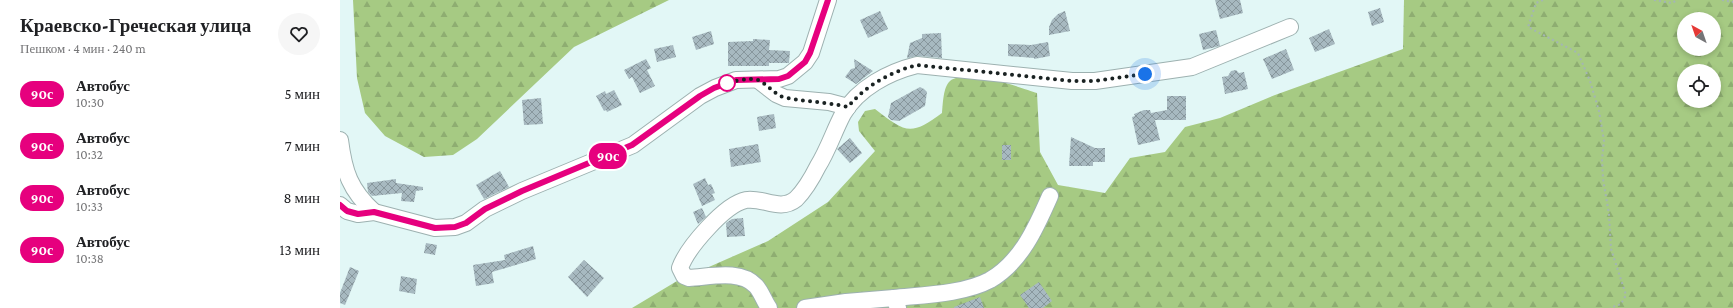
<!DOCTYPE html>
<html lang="ru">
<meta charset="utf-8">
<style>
body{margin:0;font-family:"Crimson Pro",serif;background:#f6f6f6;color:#202124;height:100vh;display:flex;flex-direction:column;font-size:15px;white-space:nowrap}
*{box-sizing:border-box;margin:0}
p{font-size:13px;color:#757577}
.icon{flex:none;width:22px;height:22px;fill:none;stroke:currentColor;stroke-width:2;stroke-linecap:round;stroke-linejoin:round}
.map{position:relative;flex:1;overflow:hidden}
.side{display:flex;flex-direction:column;background:#fff;width:340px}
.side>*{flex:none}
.badge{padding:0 8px;border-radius:13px;font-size:14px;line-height:26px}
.needle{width:26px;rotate:320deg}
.buttons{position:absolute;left:1337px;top:12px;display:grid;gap:8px}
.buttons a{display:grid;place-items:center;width:44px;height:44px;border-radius:50%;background:#fff;box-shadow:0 2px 6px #0003;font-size:20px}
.you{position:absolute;width:20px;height:20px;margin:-10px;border:3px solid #fff;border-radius:50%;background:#1a73e8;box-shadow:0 0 0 6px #1a73e833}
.map>.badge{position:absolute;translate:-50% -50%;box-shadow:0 0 0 2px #fff}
.round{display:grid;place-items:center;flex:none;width:42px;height:42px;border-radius:21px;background:#f6f6f6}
.head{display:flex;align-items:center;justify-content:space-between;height:68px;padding:0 20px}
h1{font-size:19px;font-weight:800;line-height:30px}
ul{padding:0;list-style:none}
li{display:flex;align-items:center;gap:12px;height:52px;padding:0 20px}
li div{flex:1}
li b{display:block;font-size:15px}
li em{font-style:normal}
li .badge{min-width:44px;font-weight:700;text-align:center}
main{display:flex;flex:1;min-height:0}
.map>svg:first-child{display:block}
.forest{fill:url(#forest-firs);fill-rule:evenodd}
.building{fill:url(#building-cross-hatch)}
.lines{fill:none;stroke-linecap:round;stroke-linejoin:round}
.minor-casing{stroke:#9db1b0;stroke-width:18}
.path{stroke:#a4b5b5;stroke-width:2;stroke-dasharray:2 3;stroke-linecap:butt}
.minor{stroke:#fff;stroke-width:16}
.line-casing{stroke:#fff;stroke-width:9}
.line{stroke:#e6007e;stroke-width:6}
.walk{stroke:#1a2222;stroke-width:4;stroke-dasharray:0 7.2}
.stop-dot{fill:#fff;stroke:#e6007e;stroke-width:2}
</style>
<main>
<section class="side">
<div class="head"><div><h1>Краевско-Греческая улица</h1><p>Пешком · 4 мин · 240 m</p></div><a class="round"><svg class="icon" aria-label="heart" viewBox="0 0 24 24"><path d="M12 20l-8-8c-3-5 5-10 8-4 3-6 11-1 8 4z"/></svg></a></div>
<ul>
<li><span class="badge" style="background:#e6007e;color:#fff">90с</span><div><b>Автобус</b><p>10:30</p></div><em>5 мин</em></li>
<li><span class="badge" style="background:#e6007e;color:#fff">90с</span><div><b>Автобус</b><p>10:32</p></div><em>7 мин</em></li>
<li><span class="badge" style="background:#e6007e;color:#fff">90с</span><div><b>Автобус</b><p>10:33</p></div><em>8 мин</em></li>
<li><span class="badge" style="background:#e6007e;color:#fff">90с</span><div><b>Автобус</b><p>10:38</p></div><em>13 мин</em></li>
</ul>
</section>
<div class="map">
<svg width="1393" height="308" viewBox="0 0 1393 308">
<defs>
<pattern id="forest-firs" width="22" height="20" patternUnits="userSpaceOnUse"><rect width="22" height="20" fill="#a6ca83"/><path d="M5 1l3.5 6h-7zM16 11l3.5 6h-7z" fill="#8ead71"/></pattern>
<pattern id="building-cross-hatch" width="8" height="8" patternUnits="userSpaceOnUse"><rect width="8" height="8" fill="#a7b9c0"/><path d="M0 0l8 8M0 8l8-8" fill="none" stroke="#87969c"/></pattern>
</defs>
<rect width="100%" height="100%" fill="#e2f7f6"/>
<g class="forest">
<polygon points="13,0 329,0 234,47 137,139 113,155 84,157 45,136 25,113 17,78"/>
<path d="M1064,0H1393V308H292L337,281L428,241L488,202L535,151L519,131L518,122L525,111L535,109C565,132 570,137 602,113C603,104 603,87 610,81C626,68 679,87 697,93L700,152L718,185L765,193L790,158L825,152L845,127L880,118L935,95L1063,49ZM1344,19H1374V49H1344ZM1344,71H1374V101H1344Z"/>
</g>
<g class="building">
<polygon points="875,0 900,0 903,13 880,19"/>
<polygon points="1040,8 1044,22 1032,26 1028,12"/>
<polygon points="540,11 548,29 528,38 520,20"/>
<polygon points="725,11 730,31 709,35 709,27 712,20 718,14"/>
<polygon points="989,29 995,44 975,52 969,38"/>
<polygon points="876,30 880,46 863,50 859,34"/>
<polygon points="371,31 374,44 356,50 352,37"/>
<polygon points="601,33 602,58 578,56 567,58 570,43 582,38 582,34"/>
<polygon points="413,39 430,40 429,50 450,51 449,63 429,63 429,66 388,66 388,42 413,41"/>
<polygon points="708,42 710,56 694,59 694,58 668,56 668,44 691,45"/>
<polygon points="333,45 336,57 317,62 314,49"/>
<polygon points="946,49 954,70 932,79 923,59"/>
<polygon points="306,59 311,68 307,70 315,86 300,93 292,77 289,79 284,70"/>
<polygon points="514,59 533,71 516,84 505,77 511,69 515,68"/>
<polygon points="896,70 899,73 904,72 908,89 885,94 882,77 888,76 891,71"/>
<polygon points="580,87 584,89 587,92 585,106 559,121 551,120 548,117 551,103"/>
<polygon points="274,90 282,105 267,112 266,110 264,111 256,96 265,91 266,94"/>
<polygon points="827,96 846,96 846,120 815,120 820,140 798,145 792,117 795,116 794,114 804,110 810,110 811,113 827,110"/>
<polygon points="201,98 203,124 184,125 182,100"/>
<polygon points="434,114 436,128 419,131 417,117"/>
<polygon points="731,137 755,148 765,148 765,162 753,162 753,166 729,166"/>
<polygon points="510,138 522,153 510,163 497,149"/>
<polygon points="418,144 421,162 391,167 389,149"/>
<rect x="662" y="145" width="9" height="15"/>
<polygon points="160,171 169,187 144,199 136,185"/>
<polygon points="365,178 368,185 371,184 375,193 372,194 375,200 362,206 353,184"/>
<polygon points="56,179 56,183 83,187 83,190 76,191 74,202 61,201 62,193 32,196 28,192 27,183"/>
<polygon points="362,208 366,217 358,224 353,212"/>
<polygon points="403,218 405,236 387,237 386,223 392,219"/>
<polygon points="86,243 97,245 95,255 84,253"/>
<polygon points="193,246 196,259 152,272 154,283 136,286 133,265 165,260 164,255"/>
<polygon points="244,260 264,278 247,297 228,277"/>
<polygon points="10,267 19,271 5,305 0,303 0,293"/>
<polygon points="61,276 77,279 75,294 59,291"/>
<polygon points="699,282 712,301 703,308 689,308 680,295"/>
<polygon points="640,297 644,308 614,308 614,307"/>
</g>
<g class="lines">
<g class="minor-casing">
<g id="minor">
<polyline points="418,80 436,94 445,98 489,102 508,107"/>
<path d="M0,140C4,172 10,190 34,212"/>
<polyline points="0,205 7,211 18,214 34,212 95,228 115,227 126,223 145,209 182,191 293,145 360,96 375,88 396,80 439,79 448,76 465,62 471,53 488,0"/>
<path d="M554,298C583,295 624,294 650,280C681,262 696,228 710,196"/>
<path d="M429,308C424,301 422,293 416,286C400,269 370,277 349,278L344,276L340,268C347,248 385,204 406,200C423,197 440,212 456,199C465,190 472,178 478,166C488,150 494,131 503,114C518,88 549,72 577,65L732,81H755L852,67L950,27"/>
<polyline points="465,308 506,302 554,298 558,308"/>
</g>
</g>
<g class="path">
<polyline points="1203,0 1196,3 1188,27 1238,53 1250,81 1259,111 1264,141 1262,159 1263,179 1269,214 1271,249 1286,295 1281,304 1270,308"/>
<polyline points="1314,0 1332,3 1337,0"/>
<polyline points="1382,0 1393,2"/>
</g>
<use href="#minor" class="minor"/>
</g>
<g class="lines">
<g class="line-casing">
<polyline id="line" points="0,205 7,211 18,214 34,212 95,228 115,227 126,223 145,209 182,191 292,145 360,96 374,88 396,80 439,79 448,76 465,62 470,53 488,0"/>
</g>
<use href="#line" class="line"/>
<path class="walk" d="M387,83L385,84C393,81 411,77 418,80C429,85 435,96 447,98C468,102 487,102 508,107C525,86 550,72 577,65L732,81H755L805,74"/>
</g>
<circle class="stop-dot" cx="387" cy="83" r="8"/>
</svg>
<div class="buttons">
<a><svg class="needle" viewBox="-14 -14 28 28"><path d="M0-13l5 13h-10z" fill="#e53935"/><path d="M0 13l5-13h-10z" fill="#757577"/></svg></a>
<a><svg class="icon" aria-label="locate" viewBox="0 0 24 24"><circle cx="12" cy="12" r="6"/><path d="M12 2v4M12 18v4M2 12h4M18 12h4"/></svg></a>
</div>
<div class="you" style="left:805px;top:74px"></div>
<b class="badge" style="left:268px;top:156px;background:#e6007e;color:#fff">90с</b>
</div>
</main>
